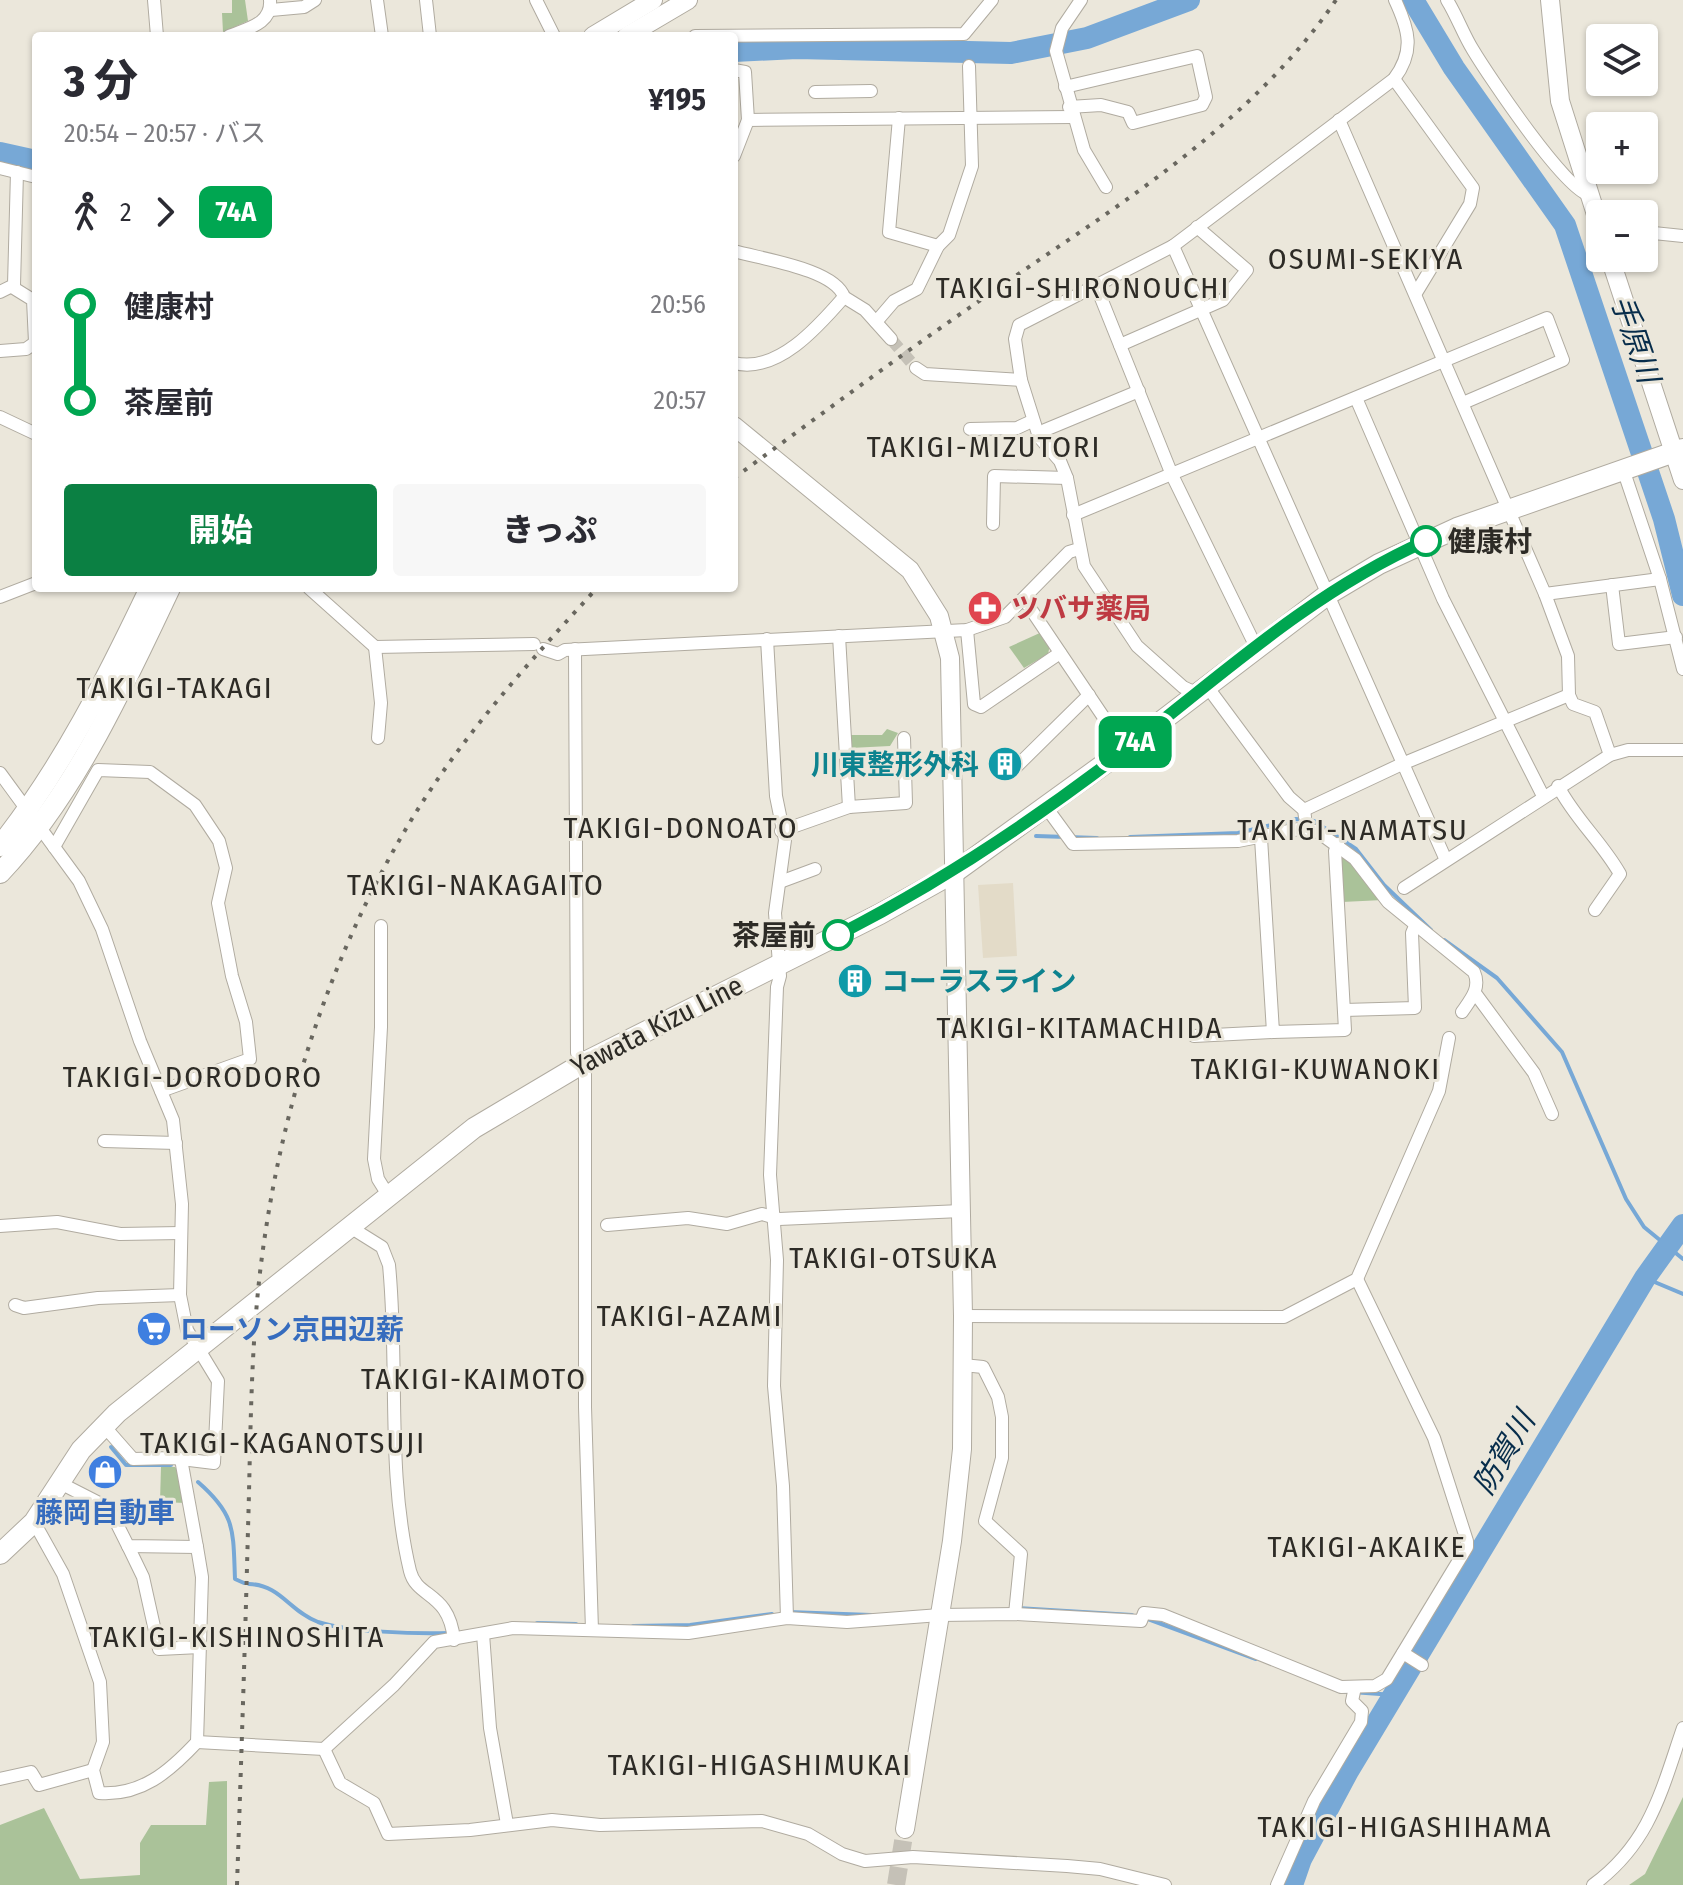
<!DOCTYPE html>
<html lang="ja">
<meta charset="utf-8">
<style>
body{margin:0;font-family:"Fira Sans Condensed","Noto Sans JP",sans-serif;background:#f7f7f7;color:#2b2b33;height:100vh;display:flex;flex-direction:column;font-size:30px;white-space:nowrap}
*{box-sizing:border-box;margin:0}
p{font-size:26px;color:#7c7c81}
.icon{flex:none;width:44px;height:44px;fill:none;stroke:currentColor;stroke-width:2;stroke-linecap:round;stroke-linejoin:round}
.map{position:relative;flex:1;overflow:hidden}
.sheet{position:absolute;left:32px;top:32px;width:706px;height:560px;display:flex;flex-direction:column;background:#fff;border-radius:8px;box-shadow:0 2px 6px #0004}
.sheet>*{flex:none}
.badge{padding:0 16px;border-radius:12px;font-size:28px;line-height:52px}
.fabs{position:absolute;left:1586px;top:24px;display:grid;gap:16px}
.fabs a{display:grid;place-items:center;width:72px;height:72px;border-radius:8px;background:#fff;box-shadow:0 2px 6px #0004;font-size:40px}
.map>.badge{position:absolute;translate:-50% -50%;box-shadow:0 0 0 4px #fff}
.legs{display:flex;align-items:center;gap:12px;height:88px;padding:0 32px;font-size:26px}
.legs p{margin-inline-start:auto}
.head{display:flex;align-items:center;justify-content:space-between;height:136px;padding:0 32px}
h1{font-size:44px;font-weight:800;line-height:60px}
.primary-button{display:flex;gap:16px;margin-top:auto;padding:16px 32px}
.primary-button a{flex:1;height:92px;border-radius:8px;background:#0b8043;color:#fff;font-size:32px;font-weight:800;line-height:92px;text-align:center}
.primary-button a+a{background:#f7f7f7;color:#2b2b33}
ul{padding:0 32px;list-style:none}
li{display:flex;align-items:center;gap:28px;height:96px;font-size:30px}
li i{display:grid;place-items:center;width:12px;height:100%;margin:0 10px;background:currentColor}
li i::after{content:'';width:20px;height:20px;margin:-10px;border:6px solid;border-radius:50%;background:#fff}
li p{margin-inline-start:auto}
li:first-child i{background:linear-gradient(#0000 50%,currentColor 0)}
li:last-child i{background:linear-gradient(currentColor 50%,#0000 0)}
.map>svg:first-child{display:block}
.built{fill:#e3dbc8}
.green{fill:#aac299}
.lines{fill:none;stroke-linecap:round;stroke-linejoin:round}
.stream{stroke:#77a8d6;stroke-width:4}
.river{stroke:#77a8d6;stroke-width:22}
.street-tunnel{stroke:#c5c1b7;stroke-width:12;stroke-dasharray:12 6;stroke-linecap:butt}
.secondary-tunnel{stroke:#c5c1b7;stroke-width:18;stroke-dasharray:18 9;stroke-linecap:butt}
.street-casing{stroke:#b0aba0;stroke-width:14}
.secondary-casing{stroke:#b0aba0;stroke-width:20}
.primary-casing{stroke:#b0aba0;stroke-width:22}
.street{stroke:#fff;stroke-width:12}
.secondary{stroke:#fff;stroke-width:18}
.primary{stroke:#fff;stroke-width:20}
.rail{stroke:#69675f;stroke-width:4;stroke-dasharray:4 8;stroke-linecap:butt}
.line-1-casing{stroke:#fff;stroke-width:18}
.line-1{stroke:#00a651;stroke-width:12}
.stop-1-dot{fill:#fff;stroke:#00a651;stroke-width:4}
.labels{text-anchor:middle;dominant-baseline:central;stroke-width:6;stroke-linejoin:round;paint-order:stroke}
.stop-label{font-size:28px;font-weight:bold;fill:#2d2b26;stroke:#ebe7db;text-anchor:start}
.health-label{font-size:28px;font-weight:bold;fill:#be3a42;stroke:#ebe7db;text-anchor:start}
.culture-label{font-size:28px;font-weight:bold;fill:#0d838f;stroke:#ebe7db;text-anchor:end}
.street-label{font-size:28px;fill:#2d2b26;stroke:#ebe7db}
.shop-label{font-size:28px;font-weight:bold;fill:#366cbe;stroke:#ebe7db;text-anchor:start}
.neighbourhood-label{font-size:30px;letter-spacing:2px;fill:#2d2b26;stroke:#ebe7db}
.water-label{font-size:30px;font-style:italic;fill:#072d4b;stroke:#ebe7db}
</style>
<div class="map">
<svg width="1683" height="1885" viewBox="0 0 1683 1885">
<rect width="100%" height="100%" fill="#ebe7db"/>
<polygon class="built" points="1013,883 1017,956 983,958 978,885"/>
<g class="green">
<polygon points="232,0 245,0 248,21 223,32 222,13 232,13"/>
<polygon points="1042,632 1050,645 1048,654 1024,668 1009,647"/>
<polygon points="887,729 898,733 890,746 850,748 849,735 882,735"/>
<polygon points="1338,850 1345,850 1383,900 1342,902"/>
<polygon points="161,1467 175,1467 181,1475 186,1503 160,1502"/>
<polygon points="227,1781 227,1885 0,1885 0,1825 44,1808 80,1879 140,1875 140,1843 151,1825 206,1825 209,1782"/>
<polygon points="1683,1797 1683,1885 1629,1885 1645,1874"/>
</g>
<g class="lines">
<g class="stream">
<polyline points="1036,836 1097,838"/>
<polyline points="1130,837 1238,833 1296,819 1314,821 1356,849 1384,885 1431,930"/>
<polyline points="1444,940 1497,978 1562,1052 1626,1199 1644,1227 1683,1259"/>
<polyline points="1645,1278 1683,1294"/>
<polyline points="111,1447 126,1465 171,1465"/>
<path d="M198,1482C236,1515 233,1530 235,1579L244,1583"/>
<path d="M249,1584C281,1585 289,1611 318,1622C347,1632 417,1634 449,1633"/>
<polyline points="1017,1608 1132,1615"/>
<polyline points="788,1612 871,1615"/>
<polyline points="1148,1619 1256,1659"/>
<polyline points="537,1623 576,1624"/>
<polyline points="633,1626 690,1625 772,1614"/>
<polyline points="1338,1691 1394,1695"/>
</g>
<g class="river">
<polyline points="1413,0 1454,68 1565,225 1664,519 1683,595"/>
<polyline points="734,51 797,48 1011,53 1087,38 1189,0"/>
<polyline points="0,153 36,161"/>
<polyline points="1292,1885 1301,1859 1348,1771 1645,1278 1683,1225"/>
</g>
<polyline class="street-tunnel" points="891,339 916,368"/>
<polyline class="secondary-tunnel" points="896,1885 905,1829"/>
<g class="street-casing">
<g id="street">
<polyline points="154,0 157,36"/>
<polyline points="377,0 382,36"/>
<polyline points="426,0 430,36"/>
<polyline points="536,0 554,36"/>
<polyline points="1081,0 1062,28 1056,51 1084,150 1106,187"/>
<path d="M1447,0C1457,16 1463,34 1473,50C1488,75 1567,193 1590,195"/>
<polyline points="271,10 304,7 315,0"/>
<path d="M229,36C248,28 272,24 270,0"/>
<polyline points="695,36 964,34 992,0"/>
<polyline points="734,70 745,72 748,120"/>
<polyline points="1394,79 1473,188 1470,204 1416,293"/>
<polyline points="1065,87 1197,56 1206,97 1202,105 1133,123 1128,112 1101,105 1069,107"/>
<polyline points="815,92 871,91"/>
<polyline points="899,118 889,232 938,246"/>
<polyline points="1339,120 1545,594 1568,656 1569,695 1573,704 1595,712 1610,755"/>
<polyline points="734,156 748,120 1072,117"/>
<polyline points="0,168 36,177"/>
<polyline points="1644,232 1683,236"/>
<polyline points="1173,246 1445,858"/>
<path d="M734,251C761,259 835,269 844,297"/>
<polyline points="12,287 33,300 35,342"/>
<polyline points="1097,288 1172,475 1256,647"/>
<polyline points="0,292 14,285 17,172"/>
<polyline points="876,322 894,301 917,289 938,246 949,235 972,166 969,66"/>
<polyline points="1120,345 1223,300 1247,270 1197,227"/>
<polyline points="0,351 26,349 36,342"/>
<path d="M734,363C777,374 818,327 844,297L865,310L891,339"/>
<polyline points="916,368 925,374 1021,380"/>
<polyline points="1356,398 1443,599 1543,796"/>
<polyline points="0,417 36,434"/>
<polyline points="970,429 1017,428 1032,421"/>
<polyline points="1039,437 1045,430 1139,391"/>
<polyline points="1624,472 1660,579 1683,669"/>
<polyline points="1073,515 1547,318 1563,360 1463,403"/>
<polyline points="993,524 994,476 1067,478"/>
<polyline points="1612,585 1619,644 1676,637"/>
<polyline points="309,588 375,647 534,644"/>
<polyline points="1545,594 1660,579"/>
<polyline points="0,597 36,583"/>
<polyline points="1024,599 1125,749"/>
<polyline points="967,630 974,704 981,707 1060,653"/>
<polyline points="839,636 849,807"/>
<polyline points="767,639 776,796 785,840 775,913 780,976 777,987 770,1175 777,1260 774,1386 783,1486 787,1618"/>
<polyline points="375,647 381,703 378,738"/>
<polyline points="543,649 558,654 565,650 967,630 1005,617 1069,552 1079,549"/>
<polyline points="575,649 577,1053 585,1062 585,1407 592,1630"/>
<polyline points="1206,685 1289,797 1304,810 1305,817"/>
<path d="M1196,693L1183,687L1137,646L1084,566L1067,478L1060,461L1039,437L1021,380L1015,339L1019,325L1173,246L1394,79C1415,51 1409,30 1395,0"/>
<polyline points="1017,766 1089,695"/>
<polyline points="0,773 79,881 102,929 140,1041 173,1120 182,1204 180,1295 187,1330 218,1381 214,1463 173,1458 133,1459 104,1426"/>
<path d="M1558,786C1575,819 1602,842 1620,874L1595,910"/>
<path d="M1046,807L1073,844L1238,841L1304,828L1318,832L1355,859L1388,902L1474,972C1481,988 1471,999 1462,1012"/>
<polyline points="1304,810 1402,764 1569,695"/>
<polyline points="781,831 849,807 906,803 904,738"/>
<polyline points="1261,838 1273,1032 1345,1030 1335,851 1338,844"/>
<polyline points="54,847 98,770 150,772 195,805 219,841 226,868 218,903 232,976 246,1022 250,1059 161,1091"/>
<polyline points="780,882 815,869"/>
<polyline points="1404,888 1610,755 1628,750 1683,750"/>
<polyline points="381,926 381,1027 374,1159 378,1179 388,1195"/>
<polyline points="1475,993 1534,1073 1552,1114"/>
<polyline points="1344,1010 1415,1008 1412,933 1415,926"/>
<polyline points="1194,1036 1273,1032"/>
<polyline points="104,1141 176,1143"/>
<polyline points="607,1225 688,1218 727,1224 762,1214 779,1219 961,1211"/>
<polyline points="0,1226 57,1222 120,1234 181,1233"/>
<path d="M350,1227L382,1247L389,1265C399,1366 386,1471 410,1571C417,1599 449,1591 454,1640"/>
<polyline points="15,1305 24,1308 98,1298 180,1295"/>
<polyline points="963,1316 1284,1317 1357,1279 1439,1091 1449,1038"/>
<polyline points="963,1365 983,1367 998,1397 1002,1417 1002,1458 985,1521 1021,1554 1015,1614"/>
<polyline points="181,1459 197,1547"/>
<path d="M34,1522L63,1574L100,1682L103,1742L93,1770L99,1793C141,1796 169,1772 197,1742L202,1577L197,1547L128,1546L109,1508L60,1483"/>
<polyline points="128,1546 143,1577 159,1649 200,1647"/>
<polyline points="483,1634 490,1728 507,1824"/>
<polyline points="1403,1653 1422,1665"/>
<polyline points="197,1742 324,1749"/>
<polyline points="324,1749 394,1685 434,1642 513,1628 688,1633 787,1618 847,1622 940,1615 1015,1614 1141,1621 1144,1613 1163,1615 1341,1687 1375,1686 1387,1679 1467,1547 1467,1541 1434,1438 1357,1279"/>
<polyline points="324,1749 340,1783 374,1803 388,1834 470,1830 552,1820 600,1825 762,1821 808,1834 842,1854 865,1861 913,1857 1067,1866 1100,1869 1165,1885"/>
<polyline points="0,1779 31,1772 39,1785 93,1770"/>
<polyline points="1277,1885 1314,1801 1361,1722 1362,1711 1352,1701 1355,1687"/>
<path d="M1593,1885C1650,1843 1661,1792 1683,1728"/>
</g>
</g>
<g class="secondary-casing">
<g id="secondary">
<polyline points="1550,0 1560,101 1600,227"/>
<polyline points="593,36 653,0"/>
<polyline points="627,36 688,0"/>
<polyline points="1610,258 1683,480"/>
<polyline points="734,426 910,570 939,616 950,658 963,1316 962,1449 952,1541 905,1829"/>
</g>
</g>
<g class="primary-casing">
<g id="primary">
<path d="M0,846C63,767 107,678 150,588"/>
<path d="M0,873C75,794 124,685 170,588"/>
<polyline points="0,1554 34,1522 81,1450 117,1413 474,1128 585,1062 880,914 955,872 1125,749 1327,595 1379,564 1457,528 1683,449"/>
</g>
</g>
<use href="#street" class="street"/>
<use href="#secondary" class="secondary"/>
<use href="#primary" class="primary"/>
<g class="rail">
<path d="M734,478C818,417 900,355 985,297C1110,210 1249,128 1336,0"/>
<path d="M237,1885C241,1766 245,1647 248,1529C251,1433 250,1337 264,1242C285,1095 333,950 410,822C462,736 529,662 597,588"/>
</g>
</g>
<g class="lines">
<g class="line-1-casing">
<path id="line-1" d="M838,935C941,882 1036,819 1128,748C1223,673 1315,590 1426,541"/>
</g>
<use href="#line-1" class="line-1"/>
</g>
<defs>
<g id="pharmacy-disc" transform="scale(1.8)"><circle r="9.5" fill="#e0444e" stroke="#ebe7db"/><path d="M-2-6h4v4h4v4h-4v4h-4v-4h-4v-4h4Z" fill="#fff"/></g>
<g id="building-disc" transform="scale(1.8)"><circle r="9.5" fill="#0f9aa8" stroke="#ebe7db"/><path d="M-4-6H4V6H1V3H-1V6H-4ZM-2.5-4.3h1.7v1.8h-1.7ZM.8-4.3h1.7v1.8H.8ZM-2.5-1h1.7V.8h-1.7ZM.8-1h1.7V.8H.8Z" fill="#fff"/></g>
<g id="supermarket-disc" transform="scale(1.8)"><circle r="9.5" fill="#3f7fe0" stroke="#ebe7db"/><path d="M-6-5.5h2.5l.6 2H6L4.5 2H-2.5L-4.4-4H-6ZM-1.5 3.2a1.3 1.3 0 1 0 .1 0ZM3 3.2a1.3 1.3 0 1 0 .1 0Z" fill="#fff"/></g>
<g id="shop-disc" transform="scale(1.8)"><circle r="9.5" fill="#3f7fe0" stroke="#ebe7db"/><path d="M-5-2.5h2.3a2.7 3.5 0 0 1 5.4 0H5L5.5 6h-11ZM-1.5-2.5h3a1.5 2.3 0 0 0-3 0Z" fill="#fff"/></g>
</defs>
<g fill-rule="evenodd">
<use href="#pharmacy-disc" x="985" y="608"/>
<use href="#building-disc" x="1005" y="764"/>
<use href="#building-disc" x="855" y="981"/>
<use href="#supermarket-disc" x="154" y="1329"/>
<use href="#shop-disc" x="105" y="1472"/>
</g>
<g class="stop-1-dot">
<circle cx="1426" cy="541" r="14"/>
<circle cx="838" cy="935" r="14"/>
</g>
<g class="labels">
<g class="stop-label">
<text x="1448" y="541">健康村</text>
<text x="816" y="935" text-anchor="end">茶屋前</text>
</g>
<g class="health-label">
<text x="1011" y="608">ツバサ薬局</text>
</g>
<g class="culture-label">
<text x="979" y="764">川東整形外科</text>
<text x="881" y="981" text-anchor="start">コーラスライン</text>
</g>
<g class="street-label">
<text transform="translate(657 1026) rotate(-27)">Yawata Kizu Line</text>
</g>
<g class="shop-label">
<text x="180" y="1329">ローソン京田辺薪</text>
<text x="105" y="1512" text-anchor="middle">藤岡自動車</text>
</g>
<g class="neighbourhood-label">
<text x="1366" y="259">OSUMI-SEKIYA</text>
<text x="1083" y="288">TAKIGI-SHIRONOUCHI</text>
<text x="984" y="447">TAKIGI-MIZUTORI</text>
<text x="175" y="688">TAKIGI-TAKAGI</text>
<text x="681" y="828">TAKIGI-DONOATO</text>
<text x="1353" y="830">TAKIGI-NAMATSU</text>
<text x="476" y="885">TAKIGI-NAKAGAITO</text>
<text x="1080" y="1028">TAKIGI-KITAMACHIDA</text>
<text x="1316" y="1069">TAKIGI-KUWANOKI</text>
<text x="193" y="1077">TAKIGI-DORODORO</text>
<text x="894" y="1258">TAKIGI-OTSUKA</text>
<text x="690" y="1316">TAKIGI-AZAMI</text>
<text x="474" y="1379">TAKIGI-KAIMOTO</text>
<text x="283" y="1443">TAKIGI-KAGANOTSUJI</text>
<text x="1367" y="1547">TAKIGI-AKAIKE</text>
<text x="237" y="1637">TAKIGI-KISHINOSHITA</text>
<text x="760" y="1765">TAKIGI-HIGASHIMUKAI</text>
<text x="1405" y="1827">TAKIGI-HIGASHIHAMA</text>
</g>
<g class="water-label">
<text transform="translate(1635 339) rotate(71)">手原川</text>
<text transform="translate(1504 1453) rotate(-59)">防賀川</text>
</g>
</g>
</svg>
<div class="fabs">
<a><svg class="icon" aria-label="layers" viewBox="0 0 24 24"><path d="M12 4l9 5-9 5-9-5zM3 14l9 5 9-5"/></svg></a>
<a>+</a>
<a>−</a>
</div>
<b class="badge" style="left:1135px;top:742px;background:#00a651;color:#fff">74A</b>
<section class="sheet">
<div class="head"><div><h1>3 分</h1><p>20:54 – 20:57 · バス</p></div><b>¥195</b></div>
<div class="legs"><svg class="icon" aria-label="walk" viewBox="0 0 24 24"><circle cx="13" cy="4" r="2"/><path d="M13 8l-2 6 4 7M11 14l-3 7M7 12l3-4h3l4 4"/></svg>2<svg class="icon" aria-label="forward" viewBox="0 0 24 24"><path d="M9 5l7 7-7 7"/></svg><b class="badge" style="background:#00a651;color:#fff">74A</b></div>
<ul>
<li><i style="color:#00a651"></i><b>健康村</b><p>20:56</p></li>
<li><i style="color:#00a651"></i><b>茶屋前</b><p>20:57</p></li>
</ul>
<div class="primary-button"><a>開始</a><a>きっぷ</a></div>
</section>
</div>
